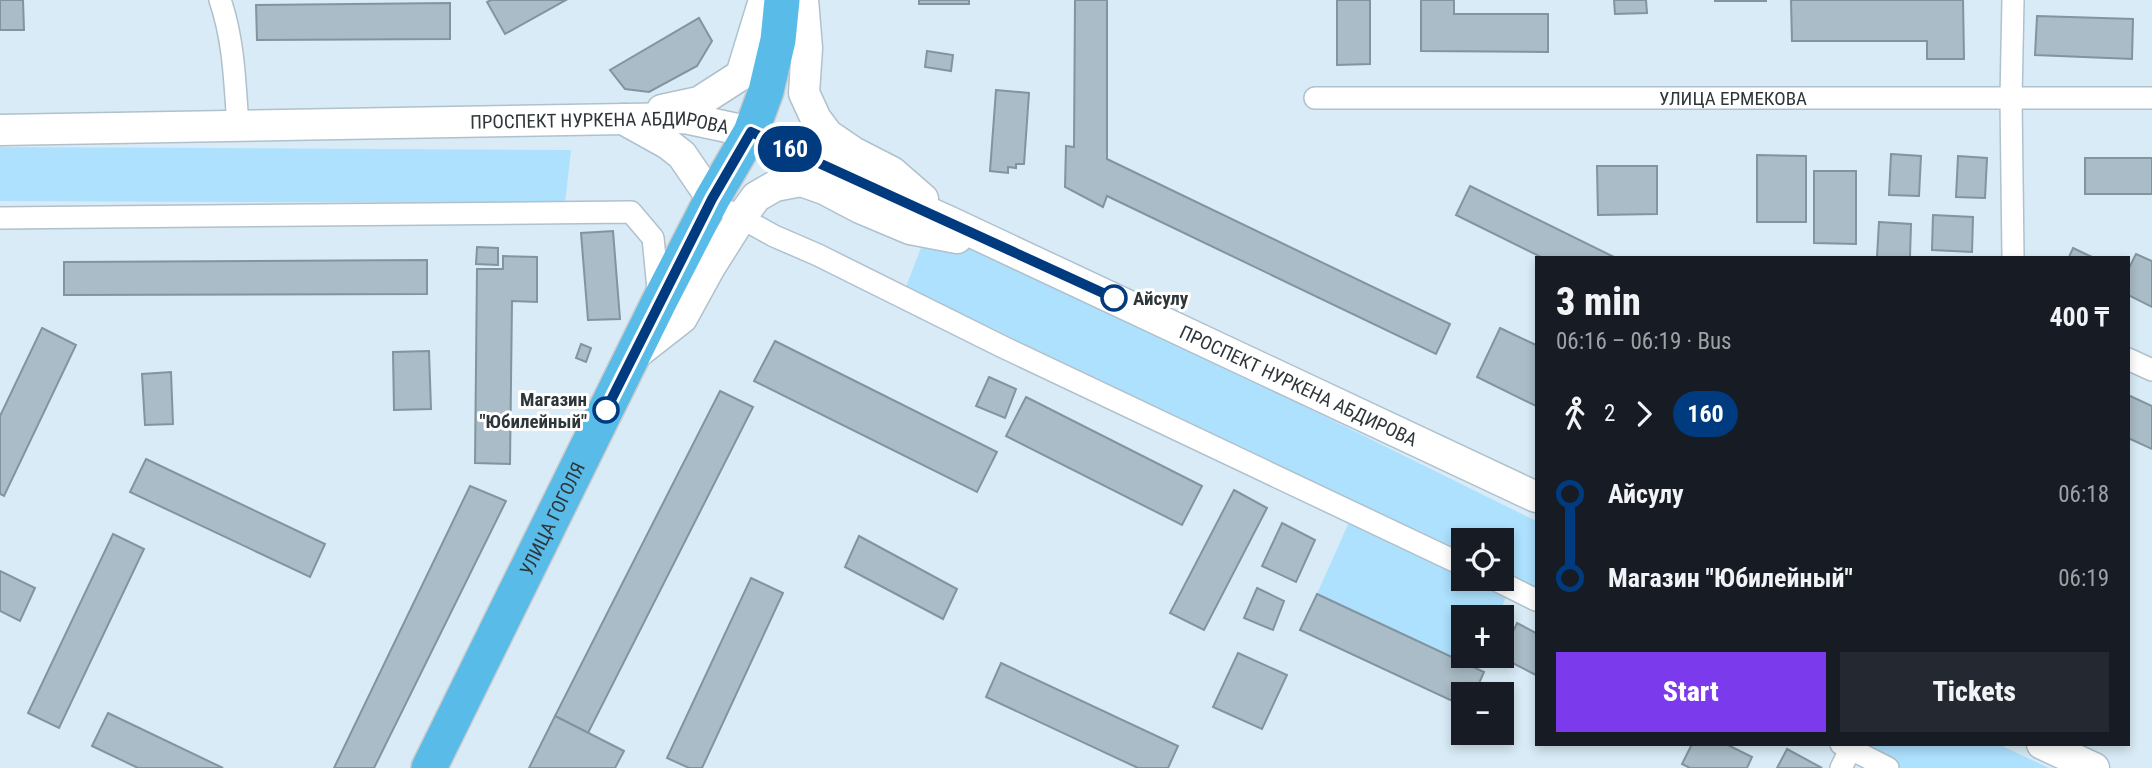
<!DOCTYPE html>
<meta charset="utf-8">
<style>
body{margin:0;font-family:"Roboto Condensed",sans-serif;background:#242831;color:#f1f3f6;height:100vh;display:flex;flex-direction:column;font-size:26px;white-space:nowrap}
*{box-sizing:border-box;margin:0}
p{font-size:23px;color:#9ea1a6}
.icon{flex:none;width:38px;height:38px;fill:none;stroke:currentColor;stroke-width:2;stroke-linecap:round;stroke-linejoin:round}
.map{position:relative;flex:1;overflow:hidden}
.side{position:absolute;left:1535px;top:256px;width:595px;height:490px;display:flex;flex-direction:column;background:#171b24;border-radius:0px;box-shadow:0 4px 10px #0003}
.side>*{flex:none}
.badge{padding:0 14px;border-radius:23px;font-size:24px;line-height:46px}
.controls{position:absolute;left:1451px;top:528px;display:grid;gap:14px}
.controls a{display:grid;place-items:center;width:63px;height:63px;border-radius:0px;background:#171b24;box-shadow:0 4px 10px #0003;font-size:35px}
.map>.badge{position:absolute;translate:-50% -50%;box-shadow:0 0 0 4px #fff}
.legs{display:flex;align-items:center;gap:10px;height:77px;padding:0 21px;font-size:23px}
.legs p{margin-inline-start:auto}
.head{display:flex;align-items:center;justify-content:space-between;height:119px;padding:0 21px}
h1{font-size:38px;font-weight:800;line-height:52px}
.primary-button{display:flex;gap:14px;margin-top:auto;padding:14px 21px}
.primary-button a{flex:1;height:80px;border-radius:0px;background:#7c3aed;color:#fff;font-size:28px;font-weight:800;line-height:80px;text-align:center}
.primary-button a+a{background:#242831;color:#f1f3f6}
ul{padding:0 21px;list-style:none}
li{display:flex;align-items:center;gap:24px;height:84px;font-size:26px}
li i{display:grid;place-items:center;width:10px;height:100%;margin:0 9px;background:currentColor}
li i::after{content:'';width:18px;height:18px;margin:-9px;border:5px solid;border-radius:50%;background:#171b24}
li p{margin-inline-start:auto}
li:first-child i{background:linear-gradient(#0000 50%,currentColor 0)}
li:last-child i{background:linear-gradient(currentColor 50%,#0000 0)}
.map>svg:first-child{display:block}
.green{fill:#ade1fe}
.building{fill:#aabcc7;stroke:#82949e;stroke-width:2}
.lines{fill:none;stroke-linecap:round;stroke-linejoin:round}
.minor-casing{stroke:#afc1cc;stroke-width:24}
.secondary-casing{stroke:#afc1cc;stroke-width:33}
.trunk-casing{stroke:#c9cbcc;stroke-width:38}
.minor{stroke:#fff;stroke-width:21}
.secondary{stroke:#fff;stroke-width:30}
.trunk{stroke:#58bbe8;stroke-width:35}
.line-1-casing{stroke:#fff;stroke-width:16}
.line-1{stroke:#003b80;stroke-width:10}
.stop-1-dot{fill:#fff;stroke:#003b80;stroke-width:3.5}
.labels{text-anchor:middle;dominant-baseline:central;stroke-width:6;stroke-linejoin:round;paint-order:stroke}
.street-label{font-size:19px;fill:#2f363a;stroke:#fff}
.stop-label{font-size:19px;font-weight:bold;fill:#2f363a;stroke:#fff;text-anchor:start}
</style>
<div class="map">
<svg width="2152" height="768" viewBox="0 0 2152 768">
<rect width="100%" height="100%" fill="#d8ebf6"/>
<g class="green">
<polygon points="0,147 571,150 565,203 0,201"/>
<polygon points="924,240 992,252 1536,521 1536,589 1502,572 1502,541 1463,541 1463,554 906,287"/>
<polygon points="1350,520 1463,576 1463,579 1470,579 1506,597 1497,618 1463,618 1463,656 1480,656 1475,668 1317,594"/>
<polygon points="1871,744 1998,744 2049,768 1890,768 1865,756"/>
</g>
<g class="building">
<polygon points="0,0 23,0 24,30 0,30"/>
<polygon points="491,0 566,0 505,34 487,2"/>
<rect x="919" y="0" width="50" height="4"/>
<polygon points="1075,0 1107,0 1107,159 1450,324 1436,354 1107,196 1103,207 1065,187 1066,146 1074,147"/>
<polygon points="1337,0 1370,0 1370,64 1337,65"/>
<polygon points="1421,0 1454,0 1454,14 1548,14 1548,52 1421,51"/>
<polygon points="1614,0 1646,0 1647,13 1615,14"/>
<rect x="1715" y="0" width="51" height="1"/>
<polygon points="1791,0 1963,0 1964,59 1927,59 1927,41 1792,41"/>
<polygon points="450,3 450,39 257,40 256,5"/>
<polygon points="2037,16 2133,19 2132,59 2035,55"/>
<polygon points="699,18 712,41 697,66 649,92 625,89 610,70"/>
<polygon points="927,51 953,55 951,71 925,67"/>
<polygon points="996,90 1029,93 1024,164 1016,164 1016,168 1008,167 1008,173 990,171"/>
<polygon points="1891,154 1921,156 1919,196 1889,195"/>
<polygon points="1757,155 1806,156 1806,222 1757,222"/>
<polygon points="1958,156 1987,158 1985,198 1956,197"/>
<rect x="2085" y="158" width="67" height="36"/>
<polygon points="1597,166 1657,166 1657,214 1598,215"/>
<polygon points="1814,171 1856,171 1856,244 1814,243"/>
<polygon points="1470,186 1614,257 1541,257 1456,215"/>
<polygon points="1933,215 1973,217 1972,252 1932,250"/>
<polygon points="1879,222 1911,224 1910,257 1877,257"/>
<polygon points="613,231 620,319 588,320 581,233"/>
<polygon points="477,247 498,248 498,265 476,264"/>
<polygon points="2073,248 2092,257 2069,257"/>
<polygon points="2136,254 2152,261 2152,307 2128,295 2128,270"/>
<polygon points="503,256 537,257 537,302 512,301 510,464 475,463 477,269 503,269"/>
<polygon points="427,260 427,294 64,295 64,262"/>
<polygon points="42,328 76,345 4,496 0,494 0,416"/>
<polygon points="1500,328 1536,345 1536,406 1477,377"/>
<polygon points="775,341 997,452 977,492 754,381"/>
<polygon points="581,344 591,348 586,362 576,358"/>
<polygon points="429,351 431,409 394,410 393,352"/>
<polygon points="171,372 173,424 145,425 142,374"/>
<polygon points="989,377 1016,389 1005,418 976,406"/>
<polygon points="720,391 753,407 588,733 555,716"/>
<polygon points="2128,395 2152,406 2152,449 2128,438"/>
<polygon points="1026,397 1202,486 1182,525 1006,436"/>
<polygon points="146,459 325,544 310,577 130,492"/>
<polygon points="470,486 506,501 374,768 334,768"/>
<polygon points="1234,490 1267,508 1204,630 1170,613"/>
<polygon points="1282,523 1315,540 1296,582 1262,566"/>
<polygon points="113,534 144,549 59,728 28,713"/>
<polygon points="859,536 957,589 943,619 845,567"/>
<polygon points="0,571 35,588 20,621 0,611"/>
<polygon points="751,578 783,593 702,768 689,768 667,758"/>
<polygon points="1257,588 1284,601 1273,630 1244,618"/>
<polygon points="1317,594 1484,672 1474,695 1463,695 1463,706 1300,630"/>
<polygon points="1517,623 1536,633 1536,675 1501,657"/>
<polygon points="1238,653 1287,675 1262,729 1213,707"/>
<polygon points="1001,663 1178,746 1168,768 1138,768 986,697"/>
<polygon points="108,713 223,768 138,768 92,746"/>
<polygon points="555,716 624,751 615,768 529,768"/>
<polygon points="1692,744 1726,744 1752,757 1747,768 1690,768 1682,764"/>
<polygon points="1787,749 1822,768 1777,768"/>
</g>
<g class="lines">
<g class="minor-casing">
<g id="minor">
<path d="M220,0C234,40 235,85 238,127"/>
<polyline points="2013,0 2011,98 2013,257"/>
<path id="s1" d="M1315,98H2152"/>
<polyline points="731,212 774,236 818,255 1001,346 1463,565"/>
<polyline points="0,218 631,212 653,238 659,299"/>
<polyline points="2128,359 2152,370"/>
<polyline points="1494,579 1536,600"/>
<polyline points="1841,744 1888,768"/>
<polyline points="1841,768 1853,744"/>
</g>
</g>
<g class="secondary-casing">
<g id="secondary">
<polyline points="803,0 807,48 804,93 816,119 828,135 853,152 892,172 923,199"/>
<polyline points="662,110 699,102 741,75 764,0"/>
<polyline points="623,119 668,144 682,155 712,199"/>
<path id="s2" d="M0,130L685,118L751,132L950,222L1536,497"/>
<polyline points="632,357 682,318 710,267 741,218 756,197 775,186 801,181 824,189 860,208 910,229 957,238"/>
<polyline points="2042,744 2094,768"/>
</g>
</g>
<g class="trunk-casing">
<g id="trunk">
<path id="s3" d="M429,768L659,302L712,199L751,132L766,91L778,40L782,0"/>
</g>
</g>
<use href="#minor" class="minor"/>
<use href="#secondary" class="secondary"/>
<use href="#trunk" class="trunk"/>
</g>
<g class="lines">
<g class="line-1-casing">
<polyline id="line-1" points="606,410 712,199 751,132 1114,298"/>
</g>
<use href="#line-1" class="line-1"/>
</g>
<g class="stop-1-dot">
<circle cx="1114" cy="298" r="12"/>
<circle cx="606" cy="410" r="12"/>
</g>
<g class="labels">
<g class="street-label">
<text stroke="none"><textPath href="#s1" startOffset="418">УЛИЦА ЕРМЕКОВА</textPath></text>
<text stroke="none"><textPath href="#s2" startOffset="600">ПРОСПЕКТ НУРКЕНА АБДИРОВА</textPath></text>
<text stroke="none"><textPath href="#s2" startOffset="1356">ПРОСПЕКТ НУРКЕНА АБДИРОВА</textPath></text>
<text stroke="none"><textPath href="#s3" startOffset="278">УЛИЦА ГОГОЛЯ</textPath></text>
</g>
<g class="stop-label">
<text x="1133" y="298">Айсулу</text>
<text x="587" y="399" text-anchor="end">Магазин<tspan x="587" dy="22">"Юбилейный"</tspan></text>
</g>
</g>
</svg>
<div class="controls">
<a><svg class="icon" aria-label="locate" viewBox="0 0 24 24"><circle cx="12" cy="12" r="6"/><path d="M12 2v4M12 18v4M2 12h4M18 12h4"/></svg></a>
<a>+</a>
<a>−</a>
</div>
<b class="badge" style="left:790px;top:149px;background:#003b80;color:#fff">160</b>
<section class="side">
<div class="head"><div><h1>3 min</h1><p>06:16 – 06:19 · Bus</p></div><b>400 ₸</b></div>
<div class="legs"><svg class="icon" aria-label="walk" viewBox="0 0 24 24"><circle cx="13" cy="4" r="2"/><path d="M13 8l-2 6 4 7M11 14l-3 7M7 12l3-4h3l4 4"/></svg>2<svg class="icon" aria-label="forward" viewBox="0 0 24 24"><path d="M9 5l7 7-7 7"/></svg><b class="badge" style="background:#003b80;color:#fff">160</b></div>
<ul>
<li><i style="color:#003b80"></i><b>Айсулу</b><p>06:18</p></li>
<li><i style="color:#003b80"></i><b>Магазин &quot;Юбилейный&quot;</b><p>06:19</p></li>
</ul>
<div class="primary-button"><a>Start</a><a>Tickets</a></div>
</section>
</div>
